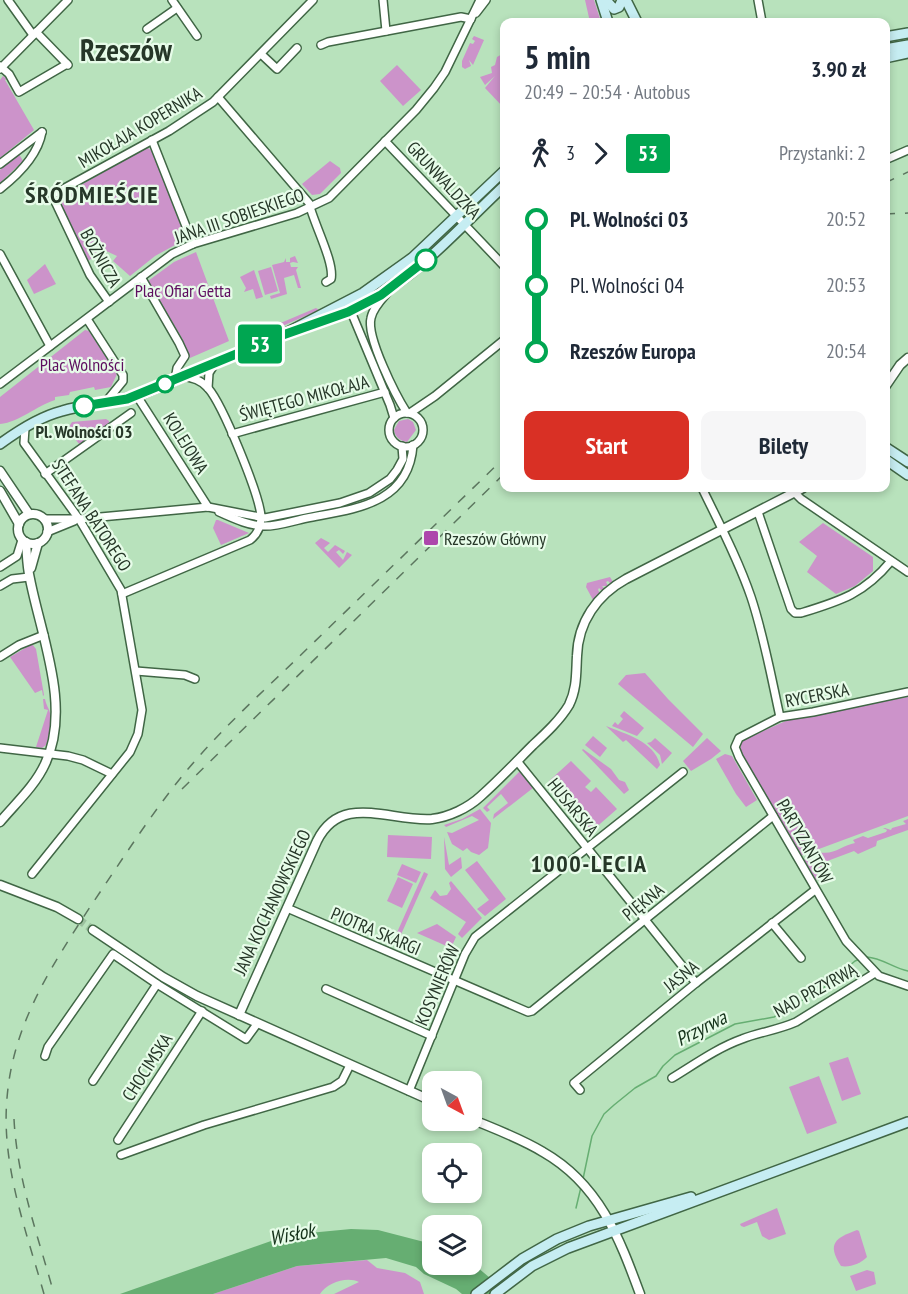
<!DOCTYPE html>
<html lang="pl">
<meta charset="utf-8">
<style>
body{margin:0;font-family:"PT Sans Narrow",sans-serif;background:#f6f6f7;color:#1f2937;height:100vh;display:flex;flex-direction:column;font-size:22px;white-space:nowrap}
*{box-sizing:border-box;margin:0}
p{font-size:20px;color:#747a83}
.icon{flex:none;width:33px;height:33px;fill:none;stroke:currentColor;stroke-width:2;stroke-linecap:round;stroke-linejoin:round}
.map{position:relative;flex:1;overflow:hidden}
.drawer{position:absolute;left:500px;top:18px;width:390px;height:474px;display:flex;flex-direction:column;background:#fff;border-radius:12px;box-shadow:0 3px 9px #0003}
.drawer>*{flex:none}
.badge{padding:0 12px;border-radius:4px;font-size:21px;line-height:39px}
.needle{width:39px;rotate:139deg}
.controls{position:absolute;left:422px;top:1071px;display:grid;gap:12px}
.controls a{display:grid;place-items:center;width:60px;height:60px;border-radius:12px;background:#fff;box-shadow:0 3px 9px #0003;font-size:30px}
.map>.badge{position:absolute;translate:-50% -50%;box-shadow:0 0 0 3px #fff}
.legs{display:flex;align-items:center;gap:9px;height:66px;padding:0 24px;font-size:20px}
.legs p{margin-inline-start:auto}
.summary{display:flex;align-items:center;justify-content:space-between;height:102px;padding:0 24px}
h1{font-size:33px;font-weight:700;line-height:45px}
.button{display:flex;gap:12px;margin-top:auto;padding:12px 24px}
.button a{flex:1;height:69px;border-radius:12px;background:#d93025;color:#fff;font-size:24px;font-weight:700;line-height:69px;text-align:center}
.button a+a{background:#f6f6f7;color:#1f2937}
ul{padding:0 24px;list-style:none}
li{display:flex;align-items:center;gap:21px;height:66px;font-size:22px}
li i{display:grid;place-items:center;width:9px;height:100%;margin:0 8px;background:currentColor}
li i::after{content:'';width:15px;height:15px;margin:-8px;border:4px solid;border-radius:50%;background:#fff}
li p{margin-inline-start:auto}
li:first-child i{background:linear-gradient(#0000 50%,currentColor 0)}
li:last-child i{background:linear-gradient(currentColor 50%,#0000 0)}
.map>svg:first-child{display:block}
.green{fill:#cc93ca}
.water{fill:#66ae72}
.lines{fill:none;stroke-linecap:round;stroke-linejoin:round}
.stream{stroke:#66ae72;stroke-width:1.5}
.tertiary-tunnel{stroke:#9bc09e;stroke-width:8;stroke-dasharray:8 4;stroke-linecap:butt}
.minor-casing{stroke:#406645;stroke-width:10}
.tertiary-casing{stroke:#406645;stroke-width:11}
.secondary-casing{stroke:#406645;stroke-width:12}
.minor{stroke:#fff;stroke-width:7}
.tertiary{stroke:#fff;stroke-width:8}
.secondary{stroke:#c6edf2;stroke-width:9}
.rail{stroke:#5c765f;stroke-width:1.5;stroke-dasharray:10 10;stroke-linecap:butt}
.line-1-casing{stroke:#fff;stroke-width:14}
.line-1{stroke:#00a651;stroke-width:9}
.stop-1-dot{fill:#fff;stroke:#00a651;stroke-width:3}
.poi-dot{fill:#ad47ac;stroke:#e7fce9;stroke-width:2}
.labels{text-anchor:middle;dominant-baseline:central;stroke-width:4.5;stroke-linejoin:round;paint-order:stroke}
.street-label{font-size:18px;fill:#263728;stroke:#e7fce9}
.park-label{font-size:18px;fill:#5e0e5f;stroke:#e7fce9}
.stop-label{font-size:18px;font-weight:bold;fill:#263728;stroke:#e7fce9}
.poi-label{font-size:18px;fill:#263728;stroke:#e7fce9;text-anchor:start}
.water-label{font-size:20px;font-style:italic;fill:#133119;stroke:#e7fce9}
.district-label{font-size:24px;font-weight:bold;letter-spacing:1.5px;fill:#263728;stroke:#e7fce9}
.town-label{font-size:30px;font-weight:bold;fill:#263728;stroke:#e7fce9}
</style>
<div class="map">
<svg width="908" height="1294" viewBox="0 0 908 1294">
<rect width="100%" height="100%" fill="#b8e2bc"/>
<g class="green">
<polygon points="585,0 594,0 601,22 590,22"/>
<polygon points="474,36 484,40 473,65 469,60 471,66 465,69 462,67 462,61 470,43 473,44 475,41 472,39"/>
<polygon points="504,53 504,108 485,88 495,76 485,85 480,77 492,73 491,67 495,65 497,57"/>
<polygon points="397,65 421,90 403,106 380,81"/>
<polygon points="3,76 7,79 5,80 34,130 0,158 0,80"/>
<polygon points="148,148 152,151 186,239 155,256 130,276 113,261 117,256 104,250 88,261 59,201 62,196 144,149"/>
<polygon points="19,154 23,161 0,183 0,170"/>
<polygon points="330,161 340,168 341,173 320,194 312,195 302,184"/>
<polygon points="196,252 229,341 190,358 189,357 186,360 181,342 183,340 148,281 174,262"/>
<polygon points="295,256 298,263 293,262 290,263 291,267 298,267 296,270 301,288 298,288 294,275 284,278 287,294 271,299 270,296 280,293 272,265 284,262 286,258 286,262 290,262 290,258"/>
<polygon points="45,264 56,284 34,294 27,280"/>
<polygon points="271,267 278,291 265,295 258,271"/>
<polygon points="254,270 263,297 256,299 253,289 244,292 246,288 240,277"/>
<polygon points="316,308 319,310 253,339 252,335"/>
<path d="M85,330L89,331L117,374L111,387L95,390L94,387L70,392L69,395L55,397V400C36,406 20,422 0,424V397Z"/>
<polygon points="106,419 109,421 109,426 101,431 97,431 93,428 82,436 84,441 81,446 67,430 72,422"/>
<path d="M408,419L413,422L416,430L407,442C400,441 395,437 394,430L399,421Z"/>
<polygon points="216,520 218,520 249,533 221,545 213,528"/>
<polygon points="823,523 873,557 873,571 855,586 836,594 807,572 817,556 799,542"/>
<polygon points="321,538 330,543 324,548 328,552 335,545 345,551 343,554 339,550 336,552 343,560 347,552 352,555 339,568 315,543"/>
<polygon points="610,577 613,582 611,584 608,581 606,582 608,586 602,586 605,589 602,591 599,588 598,590 600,593 593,600 586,587 587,583"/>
<polygon points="32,644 36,649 44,695 43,696 42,690 35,693 10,657"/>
<polygon points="645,673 668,699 703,734 693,747 618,684 626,675"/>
<polygon points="908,697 908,816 800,856 741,754 740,743 743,740 788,720"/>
<path d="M43,699H45C46,705 49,708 50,713C52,723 49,735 46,745L42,748L36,747L48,710L44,709Z"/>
<polygon points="624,711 644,728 637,736 612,726 615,722 618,725 623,719 620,716"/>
<path d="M606,726C626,734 655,742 660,765L657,769L626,740L623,742Z"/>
<polygon points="593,736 607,748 600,757 585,745"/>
<polygon points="655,738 672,753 662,764 660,755 647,743 651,742"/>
<polygon points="707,738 721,751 711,759 691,771 683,761"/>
<polygon points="583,749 611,769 619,780 625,782 629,790 624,794 582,750"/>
<polygon points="725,754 732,756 757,800 746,807 736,794 716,759"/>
<polygon points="571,761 591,781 585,787 591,792 596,787 617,809 593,830 584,826 591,820 559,780 550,785 549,781"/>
<polygon points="520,771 533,788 493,819 494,814 508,803 501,794 487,807 490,810 487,812 483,808"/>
<polygon points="480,809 491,823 488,848 479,855 471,852 467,848 463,851 452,844 447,832 452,833 479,820 472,816 446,827 444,825 462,819"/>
<path d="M908,819V830L877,841L876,846L858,854L854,851L822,863L825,878L821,881L815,879L804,860L810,857L815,861L819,852C833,856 843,845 855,843L853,840L863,836L868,838L886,832L887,830L883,828H885L891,830L892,828L906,824L903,821Z"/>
<polygon points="388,835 432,837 431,859 387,857"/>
<polygon points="444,837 449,865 461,857 462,868 451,877 445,869"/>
<polygon points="477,861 506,899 485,916 477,909 489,900 465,870"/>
<polygon points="402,864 421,872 416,883 397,875"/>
<polygon points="424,872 428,874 399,939 395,937"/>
<polygon points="398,877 413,884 402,908 387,901"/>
<polygon points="451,881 482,918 462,938 458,934 466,922 430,898 435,890 440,896 447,895 451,889 449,883"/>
<polygon points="437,924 456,937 451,948 417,933"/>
<polygon points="848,1057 861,1094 842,1101 829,1063"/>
<polygon points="819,1076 837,1123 807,1134 789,1087"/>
<polygon points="777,1208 786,1234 769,1240 762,1236 757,1222 744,1227 741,1226 740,1224"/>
<path d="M857,1230L859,1231L867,1257C862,1263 849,1268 841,1266C826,1243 836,1238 857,1230Z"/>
<path d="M367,1260L377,1268L405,1273L420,1282L424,1294H334L359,1282C348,1276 327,1282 320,1294H213L297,1266Z"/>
<polygon points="867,1270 874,1272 876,1284 856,1291 850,1276"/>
</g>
<polygon class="water" points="351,1229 378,1230 432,1244 432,1264 471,1264 471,1262 496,1283 505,1294 462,1294 456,1289 424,1274 416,1267 386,1258 297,1266 213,1294 120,1294 288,1235"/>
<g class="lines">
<g class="stream">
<path d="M867,957C882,958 893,968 908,971"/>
<polyline points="583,1179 592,1136 604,1114 614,1105 635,1088 656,1076 663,1066 675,1055 735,1024 774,1017 826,986 855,961 860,959"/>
<polyline points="576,1208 581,1187"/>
</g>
<polyline class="tertiary-tunnel" points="78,919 93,930"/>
<g class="minor-casing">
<g id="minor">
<polyline points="8,0 33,35"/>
<polyline points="172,0 197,36"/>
<polyline points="383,0 386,31"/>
<polyline points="758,0 762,22"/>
<polyline points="476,13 486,0"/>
<polyline points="147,29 177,8"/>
<polyline points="36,32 68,65"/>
<polyline points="321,45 328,42 461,17 471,19"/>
<polyline points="261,54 277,69 297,48"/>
<polyline points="0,66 9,74 19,92 67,64"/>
<polyline points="0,69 68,0"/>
<path d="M218,97L309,203C313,222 335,263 331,279L326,282"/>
<polyline points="152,140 193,244"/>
<polyline points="385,141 504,266"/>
<polyline points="885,160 908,150"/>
<polyline points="0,164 42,132"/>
<path d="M0,189C18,175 38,155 42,132"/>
<polyline points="0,254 50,346"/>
<polyline points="141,277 179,343 185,356 177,368 175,380"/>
<path d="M389,291C382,299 373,308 371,318C366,337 396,396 407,413"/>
<polyline points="359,297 351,307 352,314 390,405 394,418"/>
<polyline points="109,302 90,275 52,195 169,131 213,102 313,0"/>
<polyline points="87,319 123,375 123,381 105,403"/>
<polyline points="0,384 172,254 193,244 297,213 329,198 416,110 434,88 445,72 480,0"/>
<polyline points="208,388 209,373 214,365"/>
<polyline points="137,396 208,507"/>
<polyline points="410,413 435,396 504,340"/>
<circle cx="406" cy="430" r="17"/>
<polyline points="25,428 24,443 79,519 121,590 142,710 138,734 130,752 32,874"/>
<polyline points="232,434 385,392"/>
<polyline points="45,474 131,413"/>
<path d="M702,488C719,523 738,559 751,597C764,636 771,676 780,717"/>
<polyline points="795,493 801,499 908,572"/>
<path d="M219,512C233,518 247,525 262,526C277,527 292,521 307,518C353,509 409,505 413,445"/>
<path d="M758,512L791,609L795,613H801C840,601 864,594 891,561"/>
<polyline points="44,519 79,519 208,507 265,518 340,503 369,493 390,479 397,470 403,459 402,446"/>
<polyline points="47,532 74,521"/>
<polyline points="0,567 17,556 22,540"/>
<polyline points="0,586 12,579 29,577"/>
<path d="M122,594L250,540C258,534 261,527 261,516C259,494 223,405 208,388C201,380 193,378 183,376"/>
<polyline points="0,657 19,645 44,635"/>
<polyline points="136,671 185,675 195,679"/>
<polyline points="908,692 813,712 780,717 739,738 735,747 739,757 846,941 879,976 908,986"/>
<polyline points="0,748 68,756 83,760 112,774"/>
<polyline points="517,761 696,983"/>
<polyline points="287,908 528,1012 532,1011 773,816"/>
<polyline points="772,923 801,958"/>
<polyline points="326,989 432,1036"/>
<polyline points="45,1056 48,1047 113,954 157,984 246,1039 257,1024"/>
<path d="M672,1078C695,1064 717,1048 742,1039C760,1032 778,1030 796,1022L875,973"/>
<polyline points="93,1081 157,984"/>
<polyline points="580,1090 574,1083 696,983 815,890"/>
<polyline points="409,1091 465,954 475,937 683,772"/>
<polyline points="118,1140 202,1011"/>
<polyline points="121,1155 204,1125 333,1087 342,1081 350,1065"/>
</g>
</g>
<g class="tertiary-casing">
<g id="tertiary">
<polyline points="885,387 900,365 908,358"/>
<polyline points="0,471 29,514"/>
<polyline points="0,491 19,524"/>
<circle cx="33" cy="529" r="15"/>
<polyline points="31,568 38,543"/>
<path d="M0,822C15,804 35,786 45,764C72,708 41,636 30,579C27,567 27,554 26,542"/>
<polyline points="0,885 57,907 78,919"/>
<polyline points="93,930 163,977 197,996 432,1101"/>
<path d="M239,1015L317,841C341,792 390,822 432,819C449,817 468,808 481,796C499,780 516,762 533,745C546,733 560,720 569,705C577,689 576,673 577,656C578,622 597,595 626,579L803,488"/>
<path d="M471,1119C495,1129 520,1138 543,1152C599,1184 619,1237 640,1294"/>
</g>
</g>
<g class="secondary-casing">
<g id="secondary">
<polyline points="601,0 608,22"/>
<polyline points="606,0 614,9 619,7 622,0"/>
<polyline points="626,0 637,22"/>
<polyline points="885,37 908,33"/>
<polyline points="885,49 908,45"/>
<polyline points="885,58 908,53"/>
<path d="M307,326C329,319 351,312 371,300C422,272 462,225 504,186"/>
<path d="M0,444C19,430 39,417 62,411C89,403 117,403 144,393L280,336L363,293L412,258L504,171"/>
<polyline points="885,447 908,462"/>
<polyline points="885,459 908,475"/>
<polyline points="476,1294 522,1259 557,1239 589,1226 691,1197"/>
<polyline points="495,1294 532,1266 568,1248 908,1122"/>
</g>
</g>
<use href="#minor" class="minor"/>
<use href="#tertiary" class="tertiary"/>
<use href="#secondary" class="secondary"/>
<g class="rail">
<polyline points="885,183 908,172"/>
<polyline points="885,214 908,213"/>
<polyline points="182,789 504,474"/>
<path d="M14,1119C17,1179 38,1236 54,1294"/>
<path d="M44,1294C26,1230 1,1165 7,1098C13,1024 51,967 90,907C122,860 152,812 188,769C225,725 268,687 308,648C373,585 439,521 504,458"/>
</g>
</g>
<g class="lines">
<g class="line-1-casing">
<polyline id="line-1" points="84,406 127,399 280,336 348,312 381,295 426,260"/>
</g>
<use href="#line-1" class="line-1"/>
</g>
<g class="stop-1-dot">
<circle cx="426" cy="260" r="10"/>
<circle cx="165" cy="384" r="8"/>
<circle cx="84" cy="406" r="10"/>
</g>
<rect class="poi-dot" x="423" y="530" width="16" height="16" rx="3"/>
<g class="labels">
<g class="street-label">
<text transform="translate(140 127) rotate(-31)">MIKOŁAJA KOPERNIKA</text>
<text transform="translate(444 180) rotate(47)">GRUNWALDZKA</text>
<text transform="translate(239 216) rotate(-19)">JANA III SOBIESKIEGO</text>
<text transform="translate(101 258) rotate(61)">BOŻNICZA</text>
<text transform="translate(304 398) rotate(-15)">ŚWIĘTEGO MIKOŁAJA</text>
<text transform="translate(186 443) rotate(58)">KOLEJOWA</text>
<text transform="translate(92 515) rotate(57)">STEFANA BATOREGO</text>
<text transform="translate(817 695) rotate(-11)">RYCERSKA</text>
<text transform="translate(573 807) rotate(51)">HUSARSKA</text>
<text transform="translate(805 841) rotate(60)">PARTYZANTÓW</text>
<text transform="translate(272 902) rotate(-65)">JANA KOCHANOWSKIEGO</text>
<text transform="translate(643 902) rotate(-39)">PIĘKNA</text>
<text transform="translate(376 931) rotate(23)">PIOTRA SKARGI</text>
<text transform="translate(681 976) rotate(-39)">JASNA</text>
<text transform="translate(437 985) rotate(-67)">KOSYNIERÓW</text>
<text transform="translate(815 990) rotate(-29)">NAD PRZYRWĄ</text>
<text transform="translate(147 1067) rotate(-57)">CHOCIMSKA</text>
</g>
<g class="park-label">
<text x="183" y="290">Plac Ofiar Getta</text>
<text x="82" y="364">Plac Wolności</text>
</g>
<g class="stop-label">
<text x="84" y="431">Pl. Wolności 03</text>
</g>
<g class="poi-label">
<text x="444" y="538">Rzeszów Główny</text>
</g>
<g class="water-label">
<text transform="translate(701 1028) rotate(-27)">Przyrwa</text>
<text transform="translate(292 1234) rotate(-11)">Wisłok</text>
</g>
<g class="district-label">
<text x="92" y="194">ŚRÓDMIEŚCIE</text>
<text x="589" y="863">1000-LECIA</text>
</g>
<g class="town-label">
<text x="126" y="49">Rzeszów</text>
</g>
</g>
</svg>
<div class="controls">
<a><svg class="needle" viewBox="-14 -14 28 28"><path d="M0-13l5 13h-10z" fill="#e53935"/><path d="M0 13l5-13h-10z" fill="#747a83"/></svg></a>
<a><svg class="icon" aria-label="locate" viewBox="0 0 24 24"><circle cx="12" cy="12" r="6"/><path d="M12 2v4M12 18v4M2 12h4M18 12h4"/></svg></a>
<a><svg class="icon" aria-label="layers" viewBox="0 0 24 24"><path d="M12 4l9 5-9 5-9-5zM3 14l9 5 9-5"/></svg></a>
</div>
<b class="badge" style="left:260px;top:344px;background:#00a651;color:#fff">53</b>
<section class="drawer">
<div class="summary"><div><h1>5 min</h1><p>20:49 – 20:54 · Autobus</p></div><b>3.90 zł</b></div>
<div class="legs"><svg class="icon" aria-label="walk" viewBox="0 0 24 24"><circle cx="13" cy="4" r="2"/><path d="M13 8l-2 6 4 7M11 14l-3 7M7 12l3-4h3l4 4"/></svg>3<svg class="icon" aria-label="forward" viewBox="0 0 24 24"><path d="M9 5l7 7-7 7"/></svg><b class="badge" style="background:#00a651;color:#fff">53</b><p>Przystanki: 2</p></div>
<ul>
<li><i style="color:#00a651"></i><b>Pl. Wolności 03</b><p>20:52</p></li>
<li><i style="color:#00a651"></i><span>Pl. Wolności 04</span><p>20:53</p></li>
<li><i style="color:#00a651"></i><b>Rzeszów Europa</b><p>20:54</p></li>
</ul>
<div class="button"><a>Start</a><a>Bilety</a></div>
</section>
</div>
